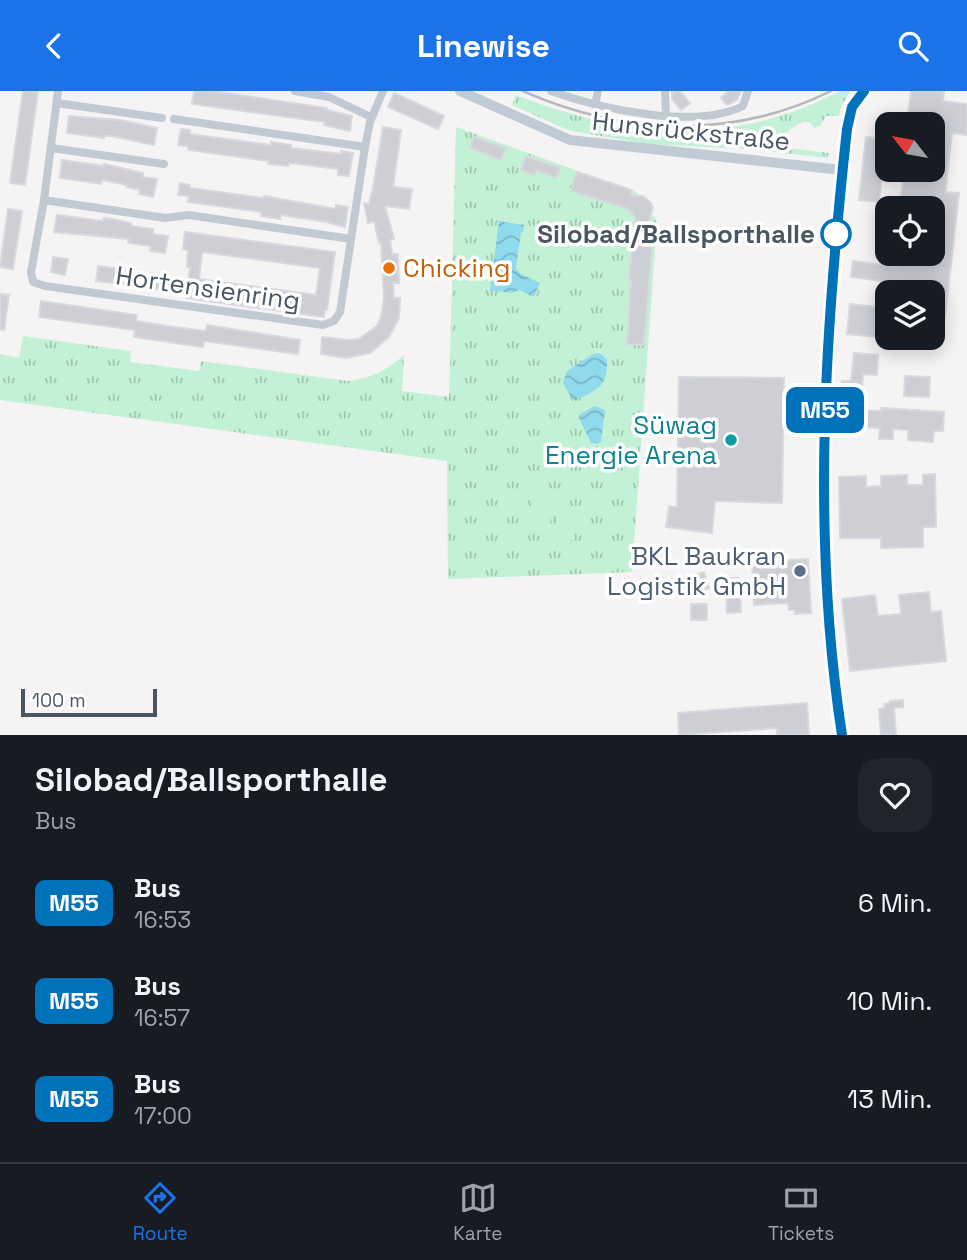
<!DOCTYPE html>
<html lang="de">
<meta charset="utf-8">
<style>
body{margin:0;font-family:"Space Grotesk",sans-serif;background:#20242c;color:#f1f3f6;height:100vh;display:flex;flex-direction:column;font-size:26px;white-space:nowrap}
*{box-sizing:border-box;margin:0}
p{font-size:23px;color:#9ea1a6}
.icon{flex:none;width:38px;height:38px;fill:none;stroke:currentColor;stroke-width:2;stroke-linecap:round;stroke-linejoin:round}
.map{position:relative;height:644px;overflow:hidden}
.sheet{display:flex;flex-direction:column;background:#171b24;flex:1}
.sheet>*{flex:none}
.badge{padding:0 14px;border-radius:10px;font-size:24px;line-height:46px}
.needle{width:46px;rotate:301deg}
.controls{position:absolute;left:875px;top:21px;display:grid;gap:14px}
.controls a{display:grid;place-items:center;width:70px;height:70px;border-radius:14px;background:#171b24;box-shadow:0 4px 18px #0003;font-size:35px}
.scale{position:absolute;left:21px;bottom:18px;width:136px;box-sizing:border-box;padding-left:7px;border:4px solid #4a5661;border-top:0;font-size:19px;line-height:24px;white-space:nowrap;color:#4a5661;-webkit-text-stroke:5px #fff;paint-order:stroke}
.map>.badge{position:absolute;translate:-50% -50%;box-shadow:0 0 0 4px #fff}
.round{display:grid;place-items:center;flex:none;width:74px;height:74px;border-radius:21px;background:#20242c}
.headline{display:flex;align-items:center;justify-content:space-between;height:119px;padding:0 35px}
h1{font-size:33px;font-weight:700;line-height:52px}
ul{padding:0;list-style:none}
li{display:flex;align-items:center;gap:21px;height:98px;padding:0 35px}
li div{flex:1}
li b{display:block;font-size:26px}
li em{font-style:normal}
li .badge{min-width:77px;font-weight:700;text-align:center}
header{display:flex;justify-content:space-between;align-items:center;height:91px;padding:0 35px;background:#1a73e8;color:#fff;font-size:32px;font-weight:700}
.menu{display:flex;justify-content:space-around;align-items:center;height:98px;border-top:2px solid #363941;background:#171b24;font-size:19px;color:#9ea1a6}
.menu a{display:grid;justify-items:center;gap:4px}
.menu .on{color:#1a73e8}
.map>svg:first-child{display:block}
.grass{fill:url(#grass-tufts)}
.pitch{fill:#c3f1d5}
.water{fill:url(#water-waves)}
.building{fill:#cdcfd5;stroke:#d7d9de;stroke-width:2;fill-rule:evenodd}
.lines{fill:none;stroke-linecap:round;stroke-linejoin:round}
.street{stroke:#c1cad2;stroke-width:8}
.secondary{stroke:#c1cbd6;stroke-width:10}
.rail{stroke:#b5b8bd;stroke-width:2.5}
.line-casing{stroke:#fff;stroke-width:16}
.line{stroke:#0072bc;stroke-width:10}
.stop-dot{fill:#fff;stroke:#0072bc;stroke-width:3.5}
.food-dot{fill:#e8710a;stroke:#fff;stroke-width:2.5}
.culture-dot{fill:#0f9aa8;stroke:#fff;stroke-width:2.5}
.service-dot{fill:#5c6f8a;stroke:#fff;stroke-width:2.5}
.labels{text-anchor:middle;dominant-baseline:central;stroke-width:7;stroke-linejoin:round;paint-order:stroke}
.street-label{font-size:26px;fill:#4a5661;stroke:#fff}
.stop-label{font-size:26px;font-weight:bold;fill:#4a5661;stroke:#fff;text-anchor:end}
.food-label{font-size:26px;fill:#c56008;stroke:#fff;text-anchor:start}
.culture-label{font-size:26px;fill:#0d838f;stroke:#fff;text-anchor:end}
.service-label{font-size:26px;fill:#4e5e75;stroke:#fff;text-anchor:end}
</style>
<header><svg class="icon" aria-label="back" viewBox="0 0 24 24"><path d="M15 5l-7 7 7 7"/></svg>Linewise<svg class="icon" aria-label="search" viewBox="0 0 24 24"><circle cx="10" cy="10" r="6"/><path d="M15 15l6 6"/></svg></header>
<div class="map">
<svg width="967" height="644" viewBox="0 0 967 644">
<defs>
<pattern id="grass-tufts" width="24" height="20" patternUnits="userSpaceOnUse" patternTransform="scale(1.75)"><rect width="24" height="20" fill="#c3f1d5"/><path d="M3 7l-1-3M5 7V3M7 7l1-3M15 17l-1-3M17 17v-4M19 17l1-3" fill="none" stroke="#a0c6b0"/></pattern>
<pattern id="water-waves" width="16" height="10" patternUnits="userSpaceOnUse" patternTransform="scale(1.75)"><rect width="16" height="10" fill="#90daee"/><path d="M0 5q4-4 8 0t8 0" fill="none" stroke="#78b4c4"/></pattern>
</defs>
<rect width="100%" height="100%" fill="#f5f3f3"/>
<g class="grass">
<path d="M840,0H850L841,16L839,25H826L820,35L814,37L810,31H803L793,36L778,49L779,56L829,62L828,67L745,58L649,53L600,45L568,39L512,14L516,4C626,47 732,57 840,0Z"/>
<path d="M456,36L636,101L657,130L632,481L448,488L447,370L0,309V263L19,267L23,245L131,260L130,271L199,280L201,270L348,290C371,287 386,280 404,264L402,300L449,306Z"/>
</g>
<g class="pitch">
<polygon points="533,406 551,407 550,441 532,440"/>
<polygon points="557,416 574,416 573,449 555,449"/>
</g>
<g class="water">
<polygon points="499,130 524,134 523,141 521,141 516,178 521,183 540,192 534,206 519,199 512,202 490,199"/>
<path d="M600,262L607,269C608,294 598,299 576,309L572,308L563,292L567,280L593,263Z"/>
<polygon points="594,315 605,319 601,351 597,353 591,352 579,327 579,324"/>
</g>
<g class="building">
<polygon points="23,0 38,0 25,94 10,92"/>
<polygon points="194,0 212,0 327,17 327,19 352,25 350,40 324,34 325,31 192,13"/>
<polygon points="672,0 680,0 690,12 681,19 672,8"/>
<polygon points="728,0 741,0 737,9 727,14 721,7"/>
<polygon points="911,0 944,0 943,10 967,13 967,44 952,42 947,85 946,101 959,102 945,226 933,225 933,201 903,201 904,193 851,186 853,170 897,176 899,163 933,163 933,117 900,117 904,79 933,79 937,41 933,41 933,33 907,33"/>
<polygon points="394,2 444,25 438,38 388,16"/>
<polygon points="69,25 120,29 157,37 154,54 112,45 104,45 104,47 67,42"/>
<polygon points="383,36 401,39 393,96 412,98 409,118 385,115 394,148 390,149 392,163 398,163 399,192 393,192 394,207 400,207 399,227 389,246 370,262 346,267 321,263 322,246 348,249 359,248 377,235 381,226 384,207 381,151 379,152 374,130 368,132 364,112 369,113 373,97"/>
<polygon points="181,38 190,39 190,43 204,45 271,54 271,51 291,54 291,57 341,63 341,60 353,62 349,85 338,84 338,78 289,72 288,75 268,73 269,70 188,59 188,55 178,54"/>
<polygon points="474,46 506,57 501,69 470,57"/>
<polygon points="866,46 886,48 879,111 859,109"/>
<polygon points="526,65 560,77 556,87 536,79 534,84 521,79"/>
<polygon points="62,69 104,75 104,73 143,82 143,86 157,88 153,106 139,103 140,99 127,96 127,94 102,89 101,93 60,87"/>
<polygon points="577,81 632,99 630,104 643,105 651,112 653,117 648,131 654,132 644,254 627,253 631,190 629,190 635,127 629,118 571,100"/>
<polygon points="180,92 190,94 190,97 264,107 264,105 336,118 336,114 348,116 345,136 326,131 281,124 280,128 261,125 262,121 188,111 189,105 178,104"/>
<polygon points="8,118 22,120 13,178 0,176"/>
<polygon points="57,124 103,130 104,127 112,128 131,132 131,135 153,138 153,143 168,145 165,162 150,160 151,155 128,152 129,148 54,141"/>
<path d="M185,141L335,161L327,219H325L324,226L186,207L190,176H187L188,159L183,158ZM202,161L320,177L316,204L199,188Z"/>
<polygon points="53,166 68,168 65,184 51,181"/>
<polygon points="98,175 125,179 123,193 96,190"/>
<polygon points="150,182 165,184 162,199 147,197"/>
<polygon points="0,203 9,204 4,239 0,238"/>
<polygon points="41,210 137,224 136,230 167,235 206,240 207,234 300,249 298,263 204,250 203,256 134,246 135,239 39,226"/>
<polygon points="850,213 887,217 887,247 847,243"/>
<polygon points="854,262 878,264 877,284 863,283 862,299 841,298 842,290 851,290"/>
<polygon points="905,285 930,286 929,306 904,305"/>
<polygon points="679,286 784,287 782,412 715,410 712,442 666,436 669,415 677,416"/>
<polygon points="881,317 944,321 943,340 934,340 933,351 908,349 908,339 893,338 893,348 879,348 880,337 839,335 840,318 881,320"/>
<polygon points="935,383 936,436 923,436 923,456 881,457 881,447 840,447 839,386 866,385 866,396 881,395 881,385 907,384 907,394 923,394 923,384"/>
<polygon points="808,468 811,522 795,523 795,519 789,519 788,512 754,514 752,471"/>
<polygon points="704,481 709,497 681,506 676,489"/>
<polygon points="726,487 739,487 741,521 727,522"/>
<polygon points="929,501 931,521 941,520 946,570 850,580 842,508 875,504 878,525 901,523 899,504"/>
<rect x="691" y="513" width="16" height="16"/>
<polygon points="903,609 903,616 894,617 896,644 881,644 879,618 885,617 884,613 890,612 890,610"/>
<polygon points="807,612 809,644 777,644 777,637 679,644 678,622"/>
</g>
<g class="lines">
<g class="street">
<polyline points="58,0 44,109 31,181 33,191 45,195 323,234 334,230 340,221 365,56 370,31 383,0"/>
<polyline points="295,0 329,6 371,26"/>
<path d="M551,0C601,18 695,39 743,15L748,0"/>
<polyline points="665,0 666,24"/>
<polyline points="57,12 162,27"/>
<polyline points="595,14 598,0"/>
<polyline points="174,28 365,56"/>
<polyline points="51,57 164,73"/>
<polyline points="842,79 851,16 864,0"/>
<polyline points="44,109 165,127 189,124 351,148"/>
</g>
<polyline class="secondary" points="460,0 570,49 842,79 831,195 825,323 825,454 828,535 842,644"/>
<path class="rail" d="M523,0C622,44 733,49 831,0"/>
</g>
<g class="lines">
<g class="line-casing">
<path id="line" d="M842,644C811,443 825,239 847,38L852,16L864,0"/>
</g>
<use href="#line" class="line"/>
</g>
<circle class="stop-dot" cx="836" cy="143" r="14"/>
<circle class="food-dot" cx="389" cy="177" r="7"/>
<circle class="culture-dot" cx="731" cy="349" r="7"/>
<circle class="service-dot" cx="800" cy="480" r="7"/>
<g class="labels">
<g class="street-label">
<text transform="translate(691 40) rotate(6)">Hunsrückstraße</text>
<text transform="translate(208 197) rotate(8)">Hortensienring</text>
</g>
<g class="stop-label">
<text x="815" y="143">Silobad/Ballsporthalle</text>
</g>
<g class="food-label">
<text x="403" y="177">Chicking</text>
</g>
<g class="culture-label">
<text x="717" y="334">Süwag<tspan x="717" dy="30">Energie Arena</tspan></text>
</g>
<g class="service-label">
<text x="786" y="465">BKL Baukran<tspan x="786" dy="30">Logistik GmbH</tspan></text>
</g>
</g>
</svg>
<div class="controls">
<a><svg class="needle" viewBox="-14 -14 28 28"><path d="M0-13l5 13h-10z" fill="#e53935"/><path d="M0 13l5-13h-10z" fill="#9ea1a6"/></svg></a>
<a><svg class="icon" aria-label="locate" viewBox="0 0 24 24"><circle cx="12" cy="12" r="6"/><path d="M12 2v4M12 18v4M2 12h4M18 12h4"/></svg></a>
<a><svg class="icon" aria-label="layers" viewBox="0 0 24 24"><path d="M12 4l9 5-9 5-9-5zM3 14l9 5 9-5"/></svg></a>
</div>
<div class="scale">100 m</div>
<b class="badge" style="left:825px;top:319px;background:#0072bc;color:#fff">M55</b>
</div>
<section class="sheet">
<div class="headline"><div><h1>Silobad/Ballsporthalle</h1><p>Bus</p></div><a class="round"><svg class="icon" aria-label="heart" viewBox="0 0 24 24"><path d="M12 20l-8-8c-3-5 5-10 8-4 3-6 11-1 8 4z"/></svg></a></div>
<ul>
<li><span class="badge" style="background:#0072bc;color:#fff">M55</span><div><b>Bus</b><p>16:53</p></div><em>6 Min.</em></li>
<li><span class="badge" style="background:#0072bc;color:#fff">M55</span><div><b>Bus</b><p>16:57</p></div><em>10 Min.</em></li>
<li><span class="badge" style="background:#0072bc;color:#fff">M55</span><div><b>Bus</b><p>17:00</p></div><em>13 Min.</em></li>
</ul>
</section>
<nav class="menu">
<a class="on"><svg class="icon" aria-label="directions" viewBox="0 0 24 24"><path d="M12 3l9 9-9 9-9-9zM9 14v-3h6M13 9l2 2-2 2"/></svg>Route</a>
<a><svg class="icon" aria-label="map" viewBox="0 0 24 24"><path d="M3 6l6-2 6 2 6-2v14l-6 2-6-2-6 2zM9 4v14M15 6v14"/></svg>Karte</a>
<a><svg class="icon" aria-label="tickets" viewBox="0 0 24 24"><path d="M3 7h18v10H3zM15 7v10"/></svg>Tickets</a>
</nav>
